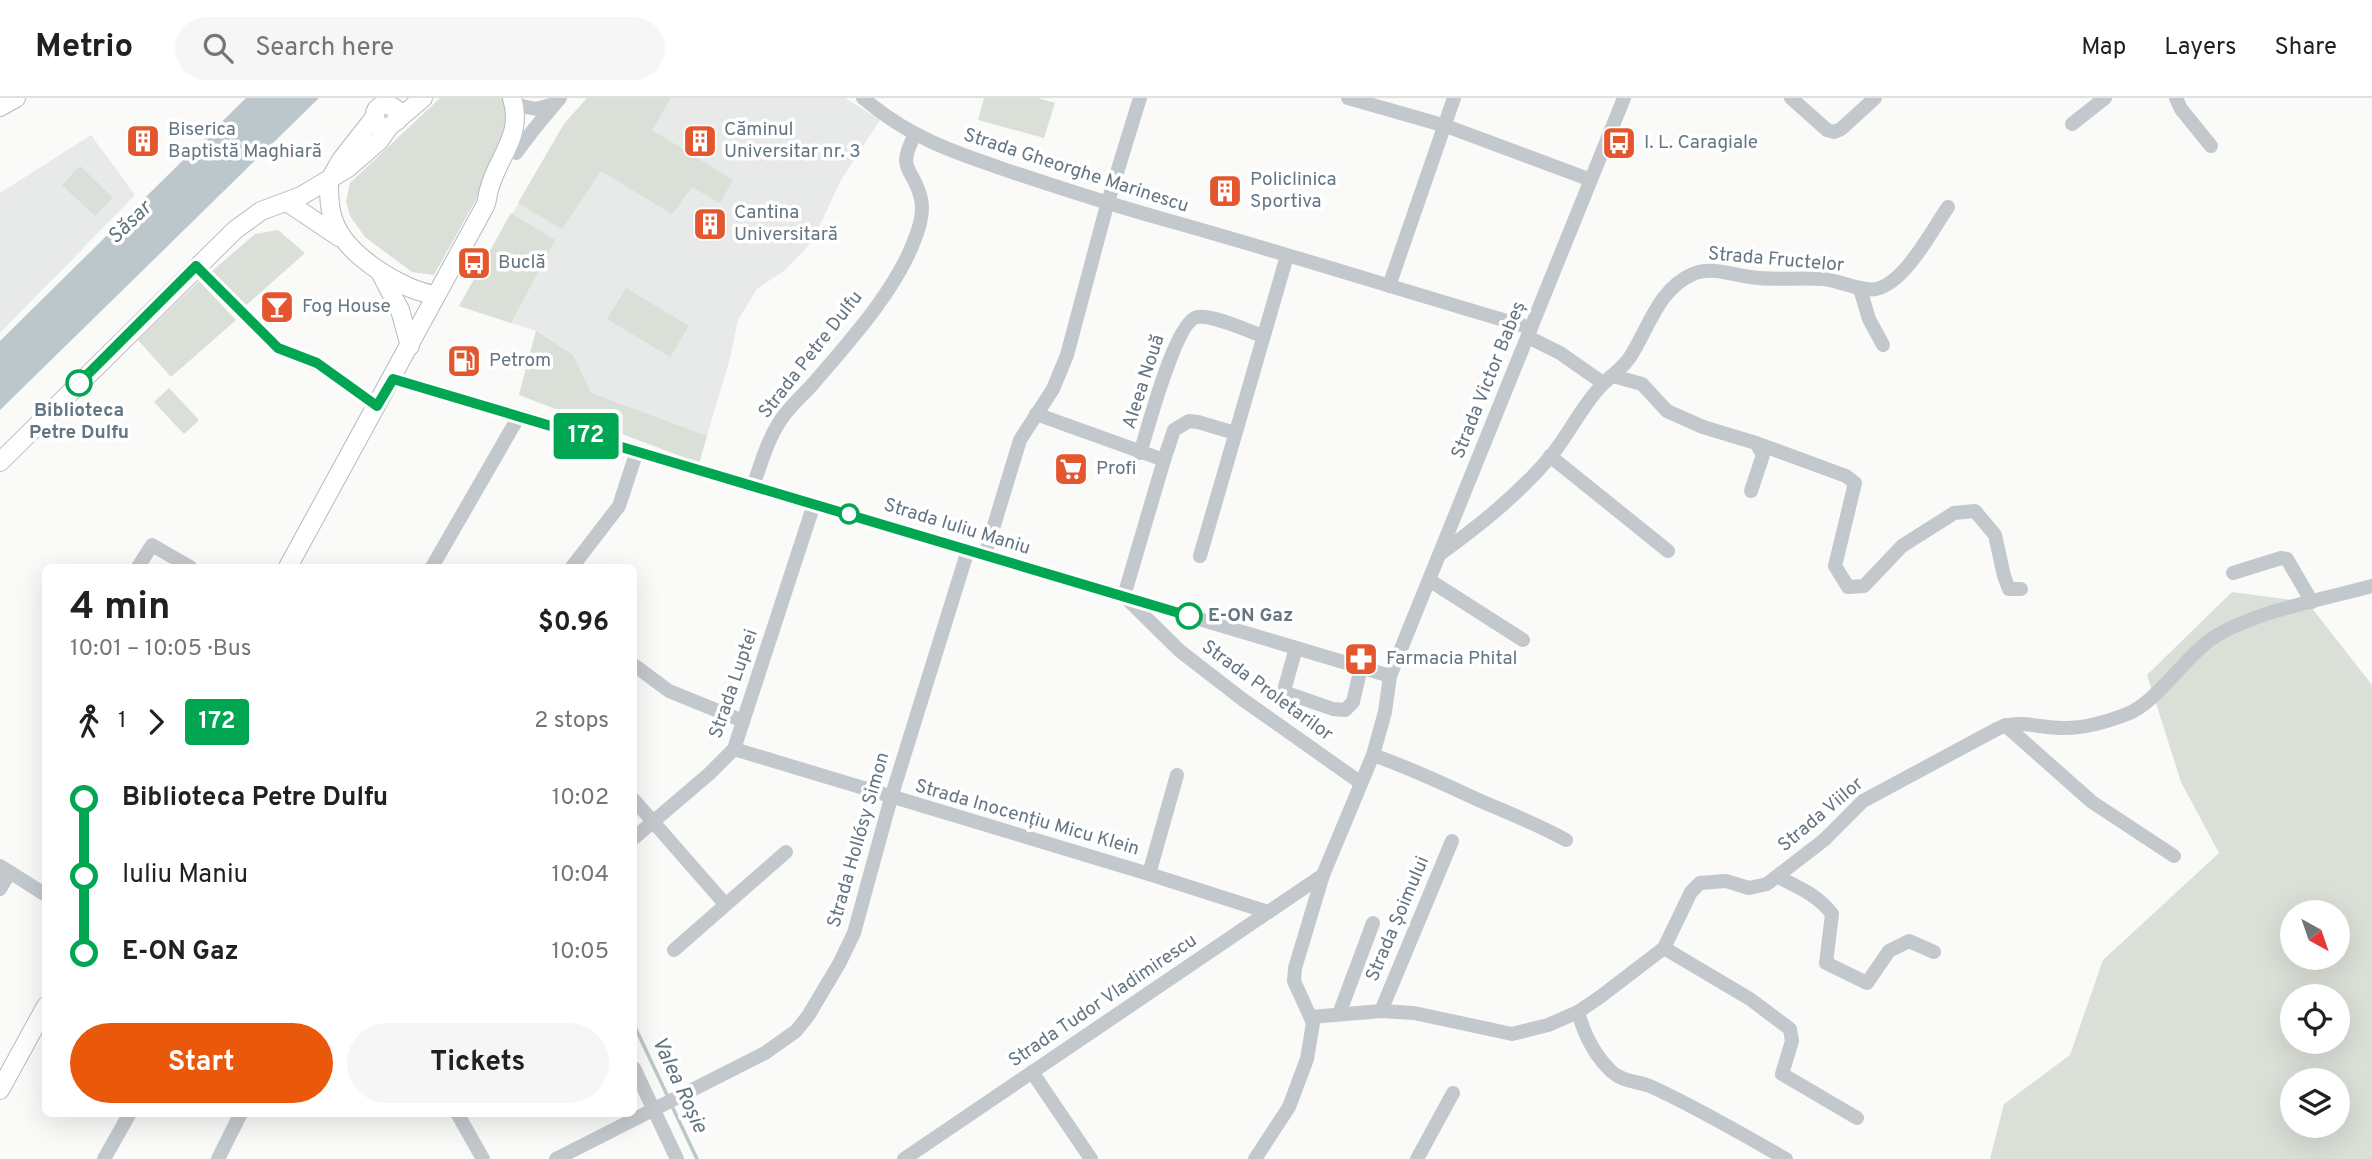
<!DOCTYPE html>
<meta charset="utf-8">
<style>
body{margin:0;font-family:Overpass,sans-serif;background:#f6f6f6;color:#202124;height:100vh;display:flex;flex-direction:column;font-size:26px;white-space:nowrap}
*{box-sizing:border-box;margin:0}
p{font-size:23px;color:#757577}
.icon{flex:none;width:38px;height:38px;fill:none;stroke:currentColor;stroke-width:2;stroke-linecap:round;stroke-linejoin:round}
.map{position:relative;flex:1;overflow:hidden}
.side{position:absolute;left:42px;top:466px;width:595px;height:553px;display:flex;flex-direction:column;background:#fff;border-radius:10px;box-shadow:0 7px 28px #0002}
.side>*{flex:none}
.badge{padding:0 14px;border-radius:5px;font-size:24px;line-height:46px}
.needle{width:46px;rotate:140deg}
.tools{position:absolute;left:2280px;top:802px;display:grid;gap:14px}
.tools a{display:grid;place-items:center;width:70px;height:70px;border-radius:50%;background:#fff;box-shadow:0 7px 28px #0002;font-size:35px}
.map>.badge{position:absolute;translate:-50% -50%;box-shadow:0 0 0 4px #fff}
.legs{display:flex;align-items:center;gap:10px;height:77px;padding:0 28px;font-size:23px}
.legs p{margin-inline-start:auto}
.overview{display:flex;align-items:center;justify-content:space-between;height:119px;padding:0 28px}
h1{font-size:38px;font-weight:700;line-height:52px}
.action{display:flex;gap:14px;margin-top:auto;padding:14px 28px}
.action a{flex:1;height:80px;border-radius:42px;background:#ea580c;color:#fff;font-size:28px;font-weight:700;line-height:80px;text-align:center}
.action a+a{background:#f6f6f6;color:#202124}
ul{padding:0 28px;list-style:none}
li{display:flex;align-items:center;gap:24px;height:77px;font-size:26px}
li i{display:grid;place-items:center;width:10px;height:100%;margin:0 9px;background:currentColor}
li i::after{content:'';width:18px;height:18px;margin:-9px;border:5px solid;border-radius:50%;background:#fff}
li p{margin-inline-start:auto}
li:first-child i{background:linear-gradient(#0000 50%,currentColor 0)}
li:last-child i{background:linear-gradient(currentColor 50%,#0000 0)}
header{display:flex;align-items:center;gap:42px;box-sizing:border-box;height:98px;padding:0 35px;background:#fff;border-bottom:2px solid #e0e0e0}
header strong{font-size:33px}
nav{display:flex;gap:38px;margin-inline-start:auto;font-size:24px}
.search{width:490px;height:63px;background:#f6f6f6;display:flex;align-items:center;gap:18px;box-sizing:border-box;padding:0 24px;border-radius:38px;color:#757577;font-size:26px}
.map>svg:first-child{display:block}
.built{fill:#e8e9e9}
.green{fill:#dadfd7;fill-rule:evenodd}
.water{fill:#bbc7cb}
.lines{fill:none;stroke-linecap:round;stroke-linejoin:round}
.stream{stroke:#bbc7cb;stroke-width:3.5}
.major-casing{stroke:#b5babe;stroke-width:20}
.minor{stroke:#c3c8cc;stroke-width:14}
.major{stroke:#fff;stroke-width:18}
.line-1-casing{stroke:#fff;stroke-width:16}
.line-1{stroke:#00a651;stroke-width:10}
.stop-1-dot{fill:#fff;stroke:#00a651;stroke-width:3.5}
.labels{text-anchor:middle;dominant-baseline:central;stroke-width:7;stroke-linejoin:round;paint-order:stroke}
.poi-label{font-size:19px;fill:#657683;stroke:#fff;text-anchor:start}
.street-label{font-size:19px;fill:#657683;stroke:#fff}
.stop-label{font-size:19px;font-weight:bold;fill:#657683;stroke:#fff}
.water-label{font-size:21px;font-style:italic;fill:#60757c;stroke:#fff}
</style>
<header>
<strong>Metrio</strong>
<div class="search"><svg class="icon" aria-label="search" viewBox="0 0 24 24"><circle cx="10" cy="10" r="6"/><path d="M15 15l6 6"/></svg>Search here</div>
<nav><a>Map</a><a>Layers</a><a>Share</a></nav>
</header>
<div class="map">
<svg width="2372" height="1061" viewBox="0 0 2372 1061">
<rect width="100%" height="100%" fill="#fafaf8"/>
<g class="built">
<polygon points="587,0 845,0 880,22 841,82 812,144 785,172 757,191 738,222 730,260 699,365 519,297 536,233 459,208 564,26"/>
<polygon points="91,37 135,97 0,235 0,95"/>
</g>
<g class="green">
<polygon points="440,0 504,0 509,14 501,57 434,177 412,174 365,139 350,118 346,103 350,85"/>
<polygon points="587,0 671,0 652,32 733,82 720,105 692,89 672,116 601,73 562,131 518,105 564,26"/>
<polygon points="984,0 1038,0 1055,5 1044,40 978,22"/>
<polygon points="80,68 113,100 95,118 62,87"/>
<polygon points="511,115 555,142 511,225 459,208"/>
<polygon points="278,132 305,155 244,209 211,174 255,136"/>
<polygon points="199,183 236,222 171,279 138,242"/>
<polygon points="626,190 689,228 670,259 607,221"/>
<polygon points="536,233 573,257 591,295 707,338 699,365 519,297"/>
<polygon points="169,290 199,322 184,336 154,304"/>
<path d="M2232,494L2307,504L2372,587V1061H1990L2004,1006L2070,957L2103,862L2219,755L2181,684L2147,577ZM2292,814H2338V859H2292ZM2292,898H2338V943H2292ZM2292,982H2338V1027H2292Z"/>
</g>
<polygon class="water" points="246,0 319,0 0,312 0,243"/>
<g class="lines">
<g class="stream">
<polyline points="634,927 668,999"/>
<polyline points="671,1006 697,1061"/>
</g>
<g class="major-casing">
<g id="major">
<polyline points="0,9 16,0"/>
<path d="M379,27C367,12 384,0 397,12V23"/>
<polyline points="333,76 341,62 374,20"/>
<path d="M329,82C329,97 329,112 335,126C348,158 403,193 436,197"/>
<polyline points="287,104 339,139"/>
<polyline points="380,174 400,212 410,248"/>
<polyline points="0,364 235,132 261,113 301,98 348,70 379,43 389,29 423,0"/>
<path d="M288,469L485,108C488,102 487,98 489,92C497,59 524,38 512,0"/>
<polyline points="0,992 46,908"/>
</g>
</g>
<g class="minor">
<path d="M863,0C912,42 959,56 1018,76C1069,93 1119,109 1170,123C1291,157 1411,195 1531,230"/>
<polyline points="1348,0 1446,28 1591,82"/>
<polyline points="1791,0 1827,32 1834,34 1841,31 1875,0"/>
<polyline points="2176,0 2181,11 2211,48"/>
<polyline points="522,8 536,11 554,6"/>
<polyline points="2072,26 2105,0"/>
<polyline points="516,55 534,31 560,0"/>
<polyline points="196,168 278,250 323,269 377,308"/>
<polyline points="1389,188 1454,0"/>
<polyline points="1860,191 1869,221 1883,247"/>
<polyline points="1528,239 1560,255 1603,285"/>
<polyline points="1613,278 1642,286 1667,313 1703,329 1756,345 1763,357 1751,393"/>
<polyline points="393,280 1390,578"/>
<polyline points="1036,316 1164,362"/>
<polyline points="1235,335 1198,324 1189,323 1174,332 1164,362 1124,498 1180,553 1242,601 1361,685"/>
<polyline points="1756,345 1846,378 1855,385 1835,468 1848,489 1864,488 1902,448 1954,415 1975,413 1995,437 2004,478 2009,491 2021,491"/>
<path d="M1140,355C1148,331 1175,224 1197,219C1212,216 1248,233 1263,238"/>
<polyline points="1550,358 1668,453"/>
<path d="M753,388C761,366 767,343 780,323C788,310 801,299 812,287C847,246 895,194 914,143C919,131 924,114 921,101C914,69 895,73 915,37"/>
<path d="M1440,456C1480,427 1519,396 1551,358C1569,336 1584,304 1604,285C1613,276 1623,270 1630,259C1649,230 1658,191 1693,176C1710,168 1732,177 1750,179C1775,183 1800,179 1824,181C1840,183 1863,194 1876,191C1905,185 1932,132 1948,109"/>
<polyline points="985,457 1020,342 1053,291 1067,257 1107,107 1140,0"/>
<polyline points="1200,458 1287,158"/>
<polyline points="138,469 152,447 190,469"/>
<polyline points="432,469 519,318"/>
<polyline points="572,469 619,408 637,353"/>
<polyline points="2233,475 2281,460 2287,461 2312,504"/>
<polyline points="1429,482 1523,542"/>
<polyline points="1296,550 1285,589 1287,595 1333,611 1345,612 1353,604 1361,569"/>
<polyline points="634,567 669,593 743,623"/>
<polyline points="2005,627 2092,704 2174,758"/>
<polyline points="734,651 1149,776 1268,814"/>
<path d="M1373,657C1411,670 1446,687 1483,704C1511,716 1539,727 1566,742"/>
<polyline points="634,702 725,806"/>
<polyline points="634,740 709,676 734,651 814,406"/>
<polyline points="0,768 46,797"/>
<polyline points="1149,776 1177,677"/>
<path d="M1778,779C1798,789 1818,797 1832,816L1826,865L1867,885L1889,853L1909,843L1934,854"/>
<polyline points="0,791 10,774"/>
<polyline points="1664,850 1750,901 1790,931 1792,943 1782,976 1857,1020"/>
<polyline points="674,852 786,754"/>
<polyline points="1381,913 1452,743"/>
<path d="M1578,914C1584,936 1595,958 1612,974C1623,984 1639,983 1652,989C1698,1010 1742,1036 1786,1061"/>
<polyline points="1339,916 1373,825"/>
<path d="M1311,919L1381,913L1414,915L1512,936L1548,927L1578,914L1600,899L1664,850L1691,794L1700,785L1726,783L1749,790L1767,786L1824,742L1863,703L1997,631C2019,620 2041,631 2065,630C2084,630 2109,623 2127,616C2154,606 2182,564 2206,545C2244,515 2325,501 2372,488"/>
<polyline points="634,970 677,1061"/>
<polyline points="1032,974 1091,1061"/>
<polyline points="457,1015 483,1061"/>
<polyline points="104,1061 130,1015"/>
<polyline points="218,1061 241,1015"/>
<polyline points="556,1061 765,955 796,933 808,918 839,866 854,835 891,700 968,452"/>
<polyline points="904,1061 1323,777"/>
<polyline points="1255,1061 1289,1009 1307,961 1313,925 1294,883 1295,870 1323,777 1373,657 1385,614 1390,578 1624,0"/>
<polyline points="1417,1061 1453,995"/>
</g>
<use href="#major" class="major"/>
</g>
<g class="lines">
<g class="line-1-casing">
<polyline id="line-1" points="79,285 196,168 278,250 317,265 377,308 393,281 1189,518"/>
</g>
<use href="#line-1" class="line-1"/>
</g>
<defs>
<g id="building-square" transform="scale(1.75)"><rect x="-9" y="-9" width="18" height="18" rx="4" fill="#e4572e" stroke="#fff"/><path d="M-4-6H4V6H1V3H-1V6H-4ZM-2.5-4.3h1.7v1.8h-1.7ZM.8-4.3h1.7v1.8H.8ZM-2.5-1h1.7V.8h-1.7ZM.8-1h1.7V.8H.8Z" fill="#fff"/></g>
<g id="bus-square" transform="scale(1.75)"><rect x="-9" y="-9" width="18" height="18" rx="4" fill="#e4572e" stroke="#fff"/><path d="M-5-6H5V4H4V6H2V4H-2V6H-4V4H-5ZM-3.5-4V0h7V-4ZM-3.5 1.2v1.5H-2V1.2ZM2 1.2v1.5H3.5V1.2Z" fill="#fff"/></g>
<g id="bar-square" transform="scale(1.75)"><rect x="-9" y="-9" width="18" height="18" rx="4" fill="#e4572e" stroke="#fff"/><path d="M-6-5H6L.8 .8V4.5H3.5V6h-7V4.5H-.8V.8Z" fill="#fff"/></g>
<g id="fuel-square" transform="scale(1.75)"><rect x="-9" y="-9" width="18" height="18" rx="4" fill="#e4572e" stroke="#fff"/><path d="M-5.5-6h7V0h2V4h1.3V-2.5L3-4.5l.8-.8L6-3V5H2.5V1h-1V6h-7ZM-4.2-4.7v3.2H.2V-4.7Z" fill="#fff"/></g>
<g id="supermarket-square" transform="scale(1.75)"><rect x="-9" y="-9" width="18" height="18" rx="4" fill="#e4572e" stroke="#fff"/><path d="M-6-5.5h2.5l.6 2H6L4.5 2H-2.5L-4.4-4H-6ZM-1.5 3.2a1.3 1.3 0 1 0 .1 0ZM3 3.2a1.3 1.3 0 1 0 .1 0Z" fill="#fff"/></g>
<g id="pharmacy-square" transform="scale(1.75)"><rect x="-9" y="-9" width="18" height="18" rx="4" fill="#e4572e" stroke="#fff"/><path d="M-2-6h4v4h4v4h-4v4h-4v-4h-4v-4h4Z" fill="#fff"/></g>
</defs>
<g fill-rule="evenodd">
<use href="#building-square" x="143" y="43"/>
<use href="#building-square" x="700" y="43"/>
<use href="#bus-square" x="1619" y="45"/>
<use href="#building-square" x="1225" y="93"/>
<use href="#building-square" x="710" y="126"/>
<use href="#bus-square" x="474" y="165"/>
<use href="#bar-square" x="277" y="209"/>
<use href="#fuel-square" x="464" y="263"/>
<use href="#supermarket-square" x="1071" y="371"/>
<use href="#pharmacy-square" x="1361" y="561"/>
</g>
<g class="stop-1-dot">
<circle cx="79" cy="285" r="12"/>
<circle cx="849" cy="416" r="9"/>
<circle cx="1189" cy="518" r="12"/>
</g>
<g class="labels">
<g class="poi-label">
<text x="168" y="32">Biserica<tspan x="168" dy="22">Baptistă Maghiară</tspan></text>
<text x="724" y="32">Căminul<tspan x="724" dy="22">Universitar nr. 3</tspan></text>
<text x="1644" y="45">I. L. Caragiale</text>
<text x="1250" y="82">Policlinica<tspan x="1250" dy="22">Sportiva</tspan></text>
<text x="734" y="115">Cantina<tspan x="734" dy="22">Universitară</tspan></text>
<text x="498" y="165">Buclă</text>
<text x="302" y="209">Fog House</text>
<text x="489" y="263">Petrom</text>
<text x="1096" y="371">Profi</text>
<text x="1386" y="561">Farmacia Phital</text>
</g>
<g class="street-label">
<text transform="translate(1076 73) rotate(18)">Strada Gheorghe Marinescu</text>
<text transform="translate(1776 162) rotate(5)">Strada Fructelor</text>
<text transform="translate(811 257) rotate(-52)">Strada Petre Dulfu</text>
<text transform="translate(1489 282) rotate(-68)">Strada Victor Babeș</text>
<text transform="translate(1144 284) rotate(-72)">Aleea Nouă</text>
<text transform="translate(957 429) rotate(17)">Strada Iuliu Maniu</text>
<text transform="translate(734 586) rotate(-71)">Strada Luptei</text>
<text transform="translate(1267 593) rotate(36)">Strada Proletarilor</text>
<text transform="translate(1821 717) rotate(-40)">Strada Viilor</text>
<text transform="translate(1027 720) rotate(16)">Strada Inocențiu Micu Klein</text>
<text transform="translate(859 742) rotate(-74)">Strada Hollósy Simon</text>
<text transform="translate(1398 821) rotate(-67)">Strada Șoimului</text>
<text transform="translate(1103 903) rotate(-34)">Strada Tudor Vladimirescu</text>
</g>
<g class="stop-label">
<text x="79" y="313">Biblioteca<tspan x="79" dy="22">Petre Dulfu</tspan></text>
<text x="1208" y="518" text-anchor="start">E-ON Gaz</text>
</g>
<g class="water-label">
<text transform="translate(130 125) rotate(-44)">Săsar</text>
<text transform="translate(679 987) rotate(65)">Valea Roșie</text>
</g>
</g>
</svg>
<div class="tools">
<a><svg class="needle" viewBox="-14 -14 28 28"><path d="M0-13l5 13h-10z" fill="#e53935"/><path d="M0 13l5-13h-10z" fill="#757577"/></svg></a>
<a><svg class="icon" aria-label="locate" viewBox="0 0 24 24"><circle cx="12" cy="12" r="6"/><path d="M12 2v4M12 18v4M2 12h4M18 12h4"/></svg></a>
<a><svg class="icon" aria-label="layers" viewBox="0 0 24 24"><path d="M12 4l9 5-9 5-9-5zM3 14l9 5 9-5"/></svg></a>
</div>
<b class="badge" style="left:586px;top:338px;background:#00a651;color:#fff">172</b>
<section class="side">
<div class="overview"><div><h1>4 min</h1><p>10:01 – 10:05 · Bus</p></div><b>$0.96</b></div>
<div class="legs"><svg class="icon" aria-label="walk" viewBox="0 0 24 24"><circle cx="13" cy="4" r="2"/><path d="M13 8l-2 6 4 7M11 14l-3 7M7 12l3-4h3l4 4"/></svg>1<svg class="icon" aria-label="forward" viewBox="0 0 24 24"><path d="M9 5l7 7-7 7"/></svg><b class="badge" style="background:#00a651;color:#fff">172</b><p>2 stops</p></div>
<ul>
<li><i style="color:#00a651"></i><b>Biblioteca Petre Dulfu</b><p>10:02</p></li>
<li><i style="color:#00a651"></i><span>Iuliu Maniu</span><p>10:04</p></li>
<li><i style="color:#00a651"></i><b>E-ON Gaz</b><p>10:05</p></li>
</ul>
<div class="action"><a>Start</a><a>Tickets</a></div>
</section>
</div>
